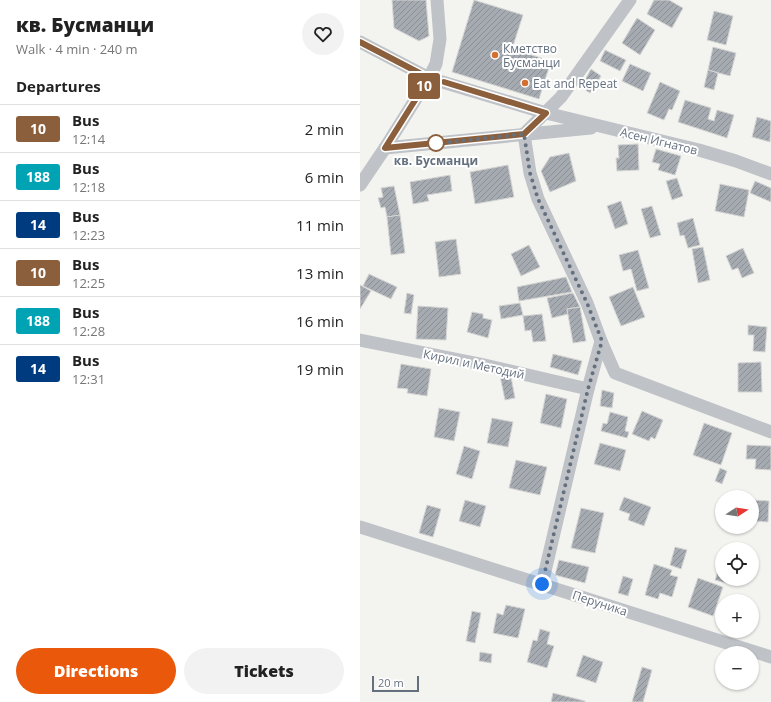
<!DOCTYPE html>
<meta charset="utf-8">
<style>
body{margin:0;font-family:"Open Sans",sans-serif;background:#f2f2f2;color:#222;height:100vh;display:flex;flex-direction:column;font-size:15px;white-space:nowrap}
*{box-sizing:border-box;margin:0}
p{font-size:13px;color:#767676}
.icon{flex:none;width:22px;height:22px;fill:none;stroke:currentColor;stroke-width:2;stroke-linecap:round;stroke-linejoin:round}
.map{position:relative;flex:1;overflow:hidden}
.drawer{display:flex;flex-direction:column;background:#fff;width:360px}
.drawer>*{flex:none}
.badge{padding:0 8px;border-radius:3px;font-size:14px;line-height:26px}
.needle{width:26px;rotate:78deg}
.tools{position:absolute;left:355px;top:490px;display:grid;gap:8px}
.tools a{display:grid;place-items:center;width:44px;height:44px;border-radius:50%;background:#fff;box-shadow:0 1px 3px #0004;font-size:20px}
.scale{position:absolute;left:12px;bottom:10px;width:47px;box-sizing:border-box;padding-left:4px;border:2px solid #65707f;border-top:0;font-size:11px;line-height:14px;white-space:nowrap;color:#65707f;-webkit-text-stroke:3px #fff;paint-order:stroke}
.you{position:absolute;width:20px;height:20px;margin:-10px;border:3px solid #fff;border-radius:50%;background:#1a73e8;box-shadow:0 0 0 6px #1a73e833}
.map>.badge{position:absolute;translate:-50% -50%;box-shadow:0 0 0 2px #fff}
h2{padding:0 16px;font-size:15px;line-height:36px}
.round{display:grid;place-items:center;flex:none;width:42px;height:42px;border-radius:21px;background:#f2f2f2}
.head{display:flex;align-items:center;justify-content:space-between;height:68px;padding:0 16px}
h1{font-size:19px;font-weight:800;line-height:30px}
.cta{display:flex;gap:8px;margin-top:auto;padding:8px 16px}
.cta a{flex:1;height:46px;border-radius:24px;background:#ea580c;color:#fff;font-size:16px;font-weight:800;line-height:46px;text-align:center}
.cta a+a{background:#f2f2f2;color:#222}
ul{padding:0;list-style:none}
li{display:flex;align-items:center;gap:12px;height:48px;padding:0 16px;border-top:1px solid #e0e0e0}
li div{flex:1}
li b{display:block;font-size:15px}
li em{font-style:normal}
li .badge{min-width:44px;font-weight:700;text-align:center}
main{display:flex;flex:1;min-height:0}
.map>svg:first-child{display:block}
.building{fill:url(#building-hatch);stroke:#d5d5d3}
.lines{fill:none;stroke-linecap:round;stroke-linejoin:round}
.minor{stroke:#bfc2c6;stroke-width:13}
.line-casing{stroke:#fff;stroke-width:9}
.line{stroke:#8b5e3c;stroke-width:6}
.walk{stroke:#65707f;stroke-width:4;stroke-dasharray:0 7.2}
.poi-dot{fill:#d36f31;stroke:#fff;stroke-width:1.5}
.stop-dot{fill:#fff;stroke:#8b5e3c;stroke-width:2}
.labels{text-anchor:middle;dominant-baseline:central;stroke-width:4;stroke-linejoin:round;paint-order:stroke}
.poi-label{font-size:12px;fill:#65707f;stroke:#fff;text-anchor:start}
.street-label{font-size:12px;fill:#65707f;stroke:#fff}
.stop-label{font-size:12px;font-weight:bold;fill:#65707f;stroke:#fff}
</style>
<main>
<section class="drawer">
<div class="head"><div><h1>кв. Бусманци</h1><p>Walk · 4 min · 240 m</p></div><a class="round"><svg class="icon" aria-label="heart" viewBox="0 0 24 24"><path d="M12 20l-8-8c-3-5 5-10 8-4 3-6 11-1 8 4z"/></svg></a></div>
<h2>Departures</h2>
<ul>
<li><span class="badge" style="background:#8b5e3c;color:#fff">10</span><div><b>Bus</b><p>12:14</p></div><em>2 min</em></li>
<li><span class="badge" style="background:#00a3b4;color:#fff">188</span><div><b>Bus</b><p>12:18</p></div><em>6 min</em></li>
<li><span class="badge" style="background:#003b80;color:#fff">14</span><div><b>Bus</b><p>12:23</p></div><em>11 min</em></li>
<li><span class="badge" style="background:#8b5e3c;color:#fff">10</span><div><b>Bus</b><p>12:25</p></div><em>13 min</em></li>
<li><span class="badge" style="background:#00a3b4;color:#fff">188</span><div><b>Bus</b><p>12:28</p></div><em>16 min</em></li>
<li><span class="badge" style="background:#003b80;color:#fff">14</span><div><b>Bus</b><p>12:31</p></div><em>19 min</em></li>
</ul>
<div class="cta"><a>Directions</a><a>Tickets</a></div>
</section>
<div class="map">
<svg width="411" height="702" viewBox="0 0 411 702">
<defs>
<pattern id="building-hatch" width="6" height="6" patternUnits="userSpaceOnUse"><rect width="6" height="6" fill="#a6abb2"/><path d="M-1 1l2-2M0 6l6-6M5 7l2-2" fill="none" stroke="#8b9096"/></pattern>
</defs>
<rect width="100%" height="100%" fill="#f3f4f0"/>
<g class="building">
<polygon points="32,0 66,0 69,36 59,41 34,28"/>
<polygon points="114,0 163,15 152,49 191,61 179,99 92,72"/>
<polygon points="294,0 309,0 323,8 312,28 287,14"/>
<polygon points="354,11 373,16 366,45 347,40"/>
<polygon points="277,18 295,30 280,55 262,43"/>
<polygon points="353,47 376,53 370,76 348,70"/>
<polygon points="245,50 266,60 260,71 240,61"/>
<polygon points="270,64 291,73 283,91 262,81"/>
<polygon points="231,69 241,76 230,93 221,87"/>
<polygon points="348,70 358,73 354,90 344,87"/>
<polygon points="300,82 320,91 312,110 309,109 304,120 287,113"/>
<polygon points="325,100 351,108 348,119 354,121 357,110 374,115 367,138 318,122"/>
<polygon points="397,117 411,121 410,142 392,137"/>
<polygon points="278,144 279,170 257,171 256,158 259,158 258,145"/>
<polygon points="296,149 321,156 315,175 298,170 300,164 292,162"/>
<polygon points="209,153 216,181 190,192 181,171 190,157"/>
<polygon points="148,165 154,197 115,204 110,172"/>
<polygon points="90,175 92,191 67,195 69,201 53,204 50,182"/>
<polygon points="317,178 323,196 312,200 306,181"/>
<polygon points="395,181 411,188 411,202 390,193"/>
<polygon points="360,184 389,190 384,217 355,211"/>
<polygon points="34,186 40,215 27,217 25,207 21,208 18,198 23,197 21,188"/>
<polygon points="261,201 268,224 255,229 247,206"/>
<polygon points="292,206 301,235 290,238 281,209"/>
<polygon points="40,215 45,253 31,255 27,217"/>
<polygon points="333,218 340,245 328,248 324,235 320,236 317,223"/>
<polygon points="96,239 101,274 79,277 75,242"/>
<polygon points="169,245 180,267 161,276 151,254"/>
<polygon points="343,247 350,280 338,283 332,249"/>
<polygon points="383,248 394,273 382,278 378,268 372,270 366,256"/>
<polygon points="278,250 289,288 277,291 271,269 263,271 259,255"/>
<polygon points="9,274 37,287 31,299 3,286"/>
<polygon points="206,277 212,292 159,301 157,287"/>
<polygon points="0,285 11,291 0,309"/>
<polygon points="273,287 285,317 261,326 249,297"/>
<polygon points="47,293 54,295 51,314 44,313"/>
<polygon points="213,293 220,307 207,309 208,314 192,318 187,298"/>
<polygon points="160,303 163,315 141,319 139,306"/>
<polygon points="58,306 88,308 86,340 56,339"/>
<polygon points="220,307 226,341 213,343 207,309"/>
<polygon points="112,312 123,314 123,318 132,320 128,338 107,332"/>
<polygon points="182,314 186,341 173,342 171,330 165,331 163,316"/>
<polygon points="388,325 407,327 405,352 393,351 394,335 388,335"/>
<polygon points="193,354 222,361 218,375 190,367"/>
<polygon points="401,362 402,392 378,392 378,363"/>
<polygon points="41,364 71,369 67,396 47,393 48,389 37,388"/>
<polygon points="140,376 151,377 155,398 145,400"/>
<polygon points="242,390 254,393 252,408 240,406"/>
<polygon points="186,394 207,399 201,428 180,423"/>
<polygon points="79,408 100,412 94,441 74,437"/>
<polygon points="282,411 303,420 295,439 291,437 289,441 272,434"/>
<polygon points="250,412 268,417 265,431 269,432 267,438 241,431 243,423 247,424"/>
<polygon points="132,418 153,422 148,447 127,443"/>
<polygon points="344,423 372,433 361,465 333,455"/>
<polygon points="240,443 266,450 260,471 234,464"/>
<polygon points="387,445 411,446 411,470 395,469 396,459 386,459"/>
<polygon points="104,446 120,451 112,479 96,474"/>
<polygon points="156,460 187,467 180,495 149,488"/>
<polygon points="360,468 367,471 362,484 355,481"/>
<polygon points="264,497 291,507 284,526 268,520 270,514 259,510"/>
<polygon points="105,500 126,506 120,527 99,521"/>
<polygon points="393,500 409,501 408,522 392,521"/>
<polygon points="67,505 81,509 73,537 59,533"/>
<polygon points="221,508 244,513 235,553 211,548"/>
<polygon points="315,547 327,550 321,569 310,565"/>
<polygon points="199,560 229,567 225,583 195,575"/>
<polygon points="294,564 312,570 310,575 318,577 312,597 300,593 298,599 285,595"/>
<polygon points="360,565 362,566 362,579 367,579 366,583 355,580"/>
<polygon points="263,576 273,579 268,596 258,593"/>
<polygon points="338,578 363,587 353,616 328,607"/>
<polygon points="146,605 165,609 158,638 133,633 137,613 143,615"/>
<polygon points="112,611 121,613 115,643 106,641"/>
<polygon points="180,629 190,632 187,644 194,646 187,668 167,662 173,640 177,641"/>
<polygon points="120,652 132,654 131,663 119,661"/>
<polygon points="223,655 243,662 236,683 216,676"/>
<polygon points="282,667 292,670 283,702 272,702"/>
<polygon points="193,693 225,701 225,702 191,702"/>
</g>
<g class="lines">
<g class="minor">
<polyline points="0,42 69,78 186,113 339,150 376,161 411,174"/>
<polyline points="164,134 170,173 178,199 227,303 241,341 228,389 182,584"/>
<polyline points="164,134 201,97 270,0"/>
<polyline points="25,148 231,128"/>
<polyline points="0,185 25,148 69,78 76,64 80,39 77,0"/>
<polyline points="0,340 120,364 228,389"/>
<polyline points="241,341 255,373 411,432"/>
<polyline points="0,527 411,657"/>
</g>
</g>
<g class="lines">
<g class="line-casing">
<polyline id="line" points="0,42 69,78 25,148 164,134 186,113 84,82"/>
</g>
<use href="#line" class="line"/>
<polyline class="walk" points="76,143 72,144 164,134 170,173 178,199 227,303 242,341 228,389 182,584"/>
</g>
<g class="poi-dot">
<circle cx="135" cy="55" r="4"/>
<circle cx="165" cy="83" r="4"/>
</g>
<circle class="stop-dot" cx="76" cy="143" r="8"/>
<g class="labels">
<g class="poi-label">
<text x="143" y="48">Кметство<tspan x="143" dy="14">Бусманци</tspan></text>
<text x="173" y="83">Eat and Repeat</text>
</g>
<g class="street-label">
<text transform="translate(299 141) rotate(14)">Асен Игнатов</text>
<text transform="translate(114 364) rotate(12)">Кирил и Методий</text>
<text transform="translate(240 603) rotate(18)">Перуника</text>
</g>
<g class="stop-label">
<text x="76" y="160">кв. Бусманци</text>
</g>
</g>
</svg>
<div class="tools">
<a><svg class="needle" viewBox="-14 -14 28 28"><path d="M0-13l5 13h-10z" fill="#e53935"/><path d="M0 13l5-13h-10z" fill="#767676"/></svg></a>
<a><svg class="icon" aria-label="locate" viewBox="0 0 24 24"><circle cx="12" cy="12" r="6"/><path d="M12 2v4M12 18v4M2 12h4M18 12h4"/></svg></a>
<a>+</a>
<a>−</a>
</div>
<div class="scale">20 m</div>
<div class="you" style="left:182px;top:584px"></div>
<b class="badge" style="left:64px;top:86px;background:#8b5e3c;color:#fff">10</b>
</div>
</main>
